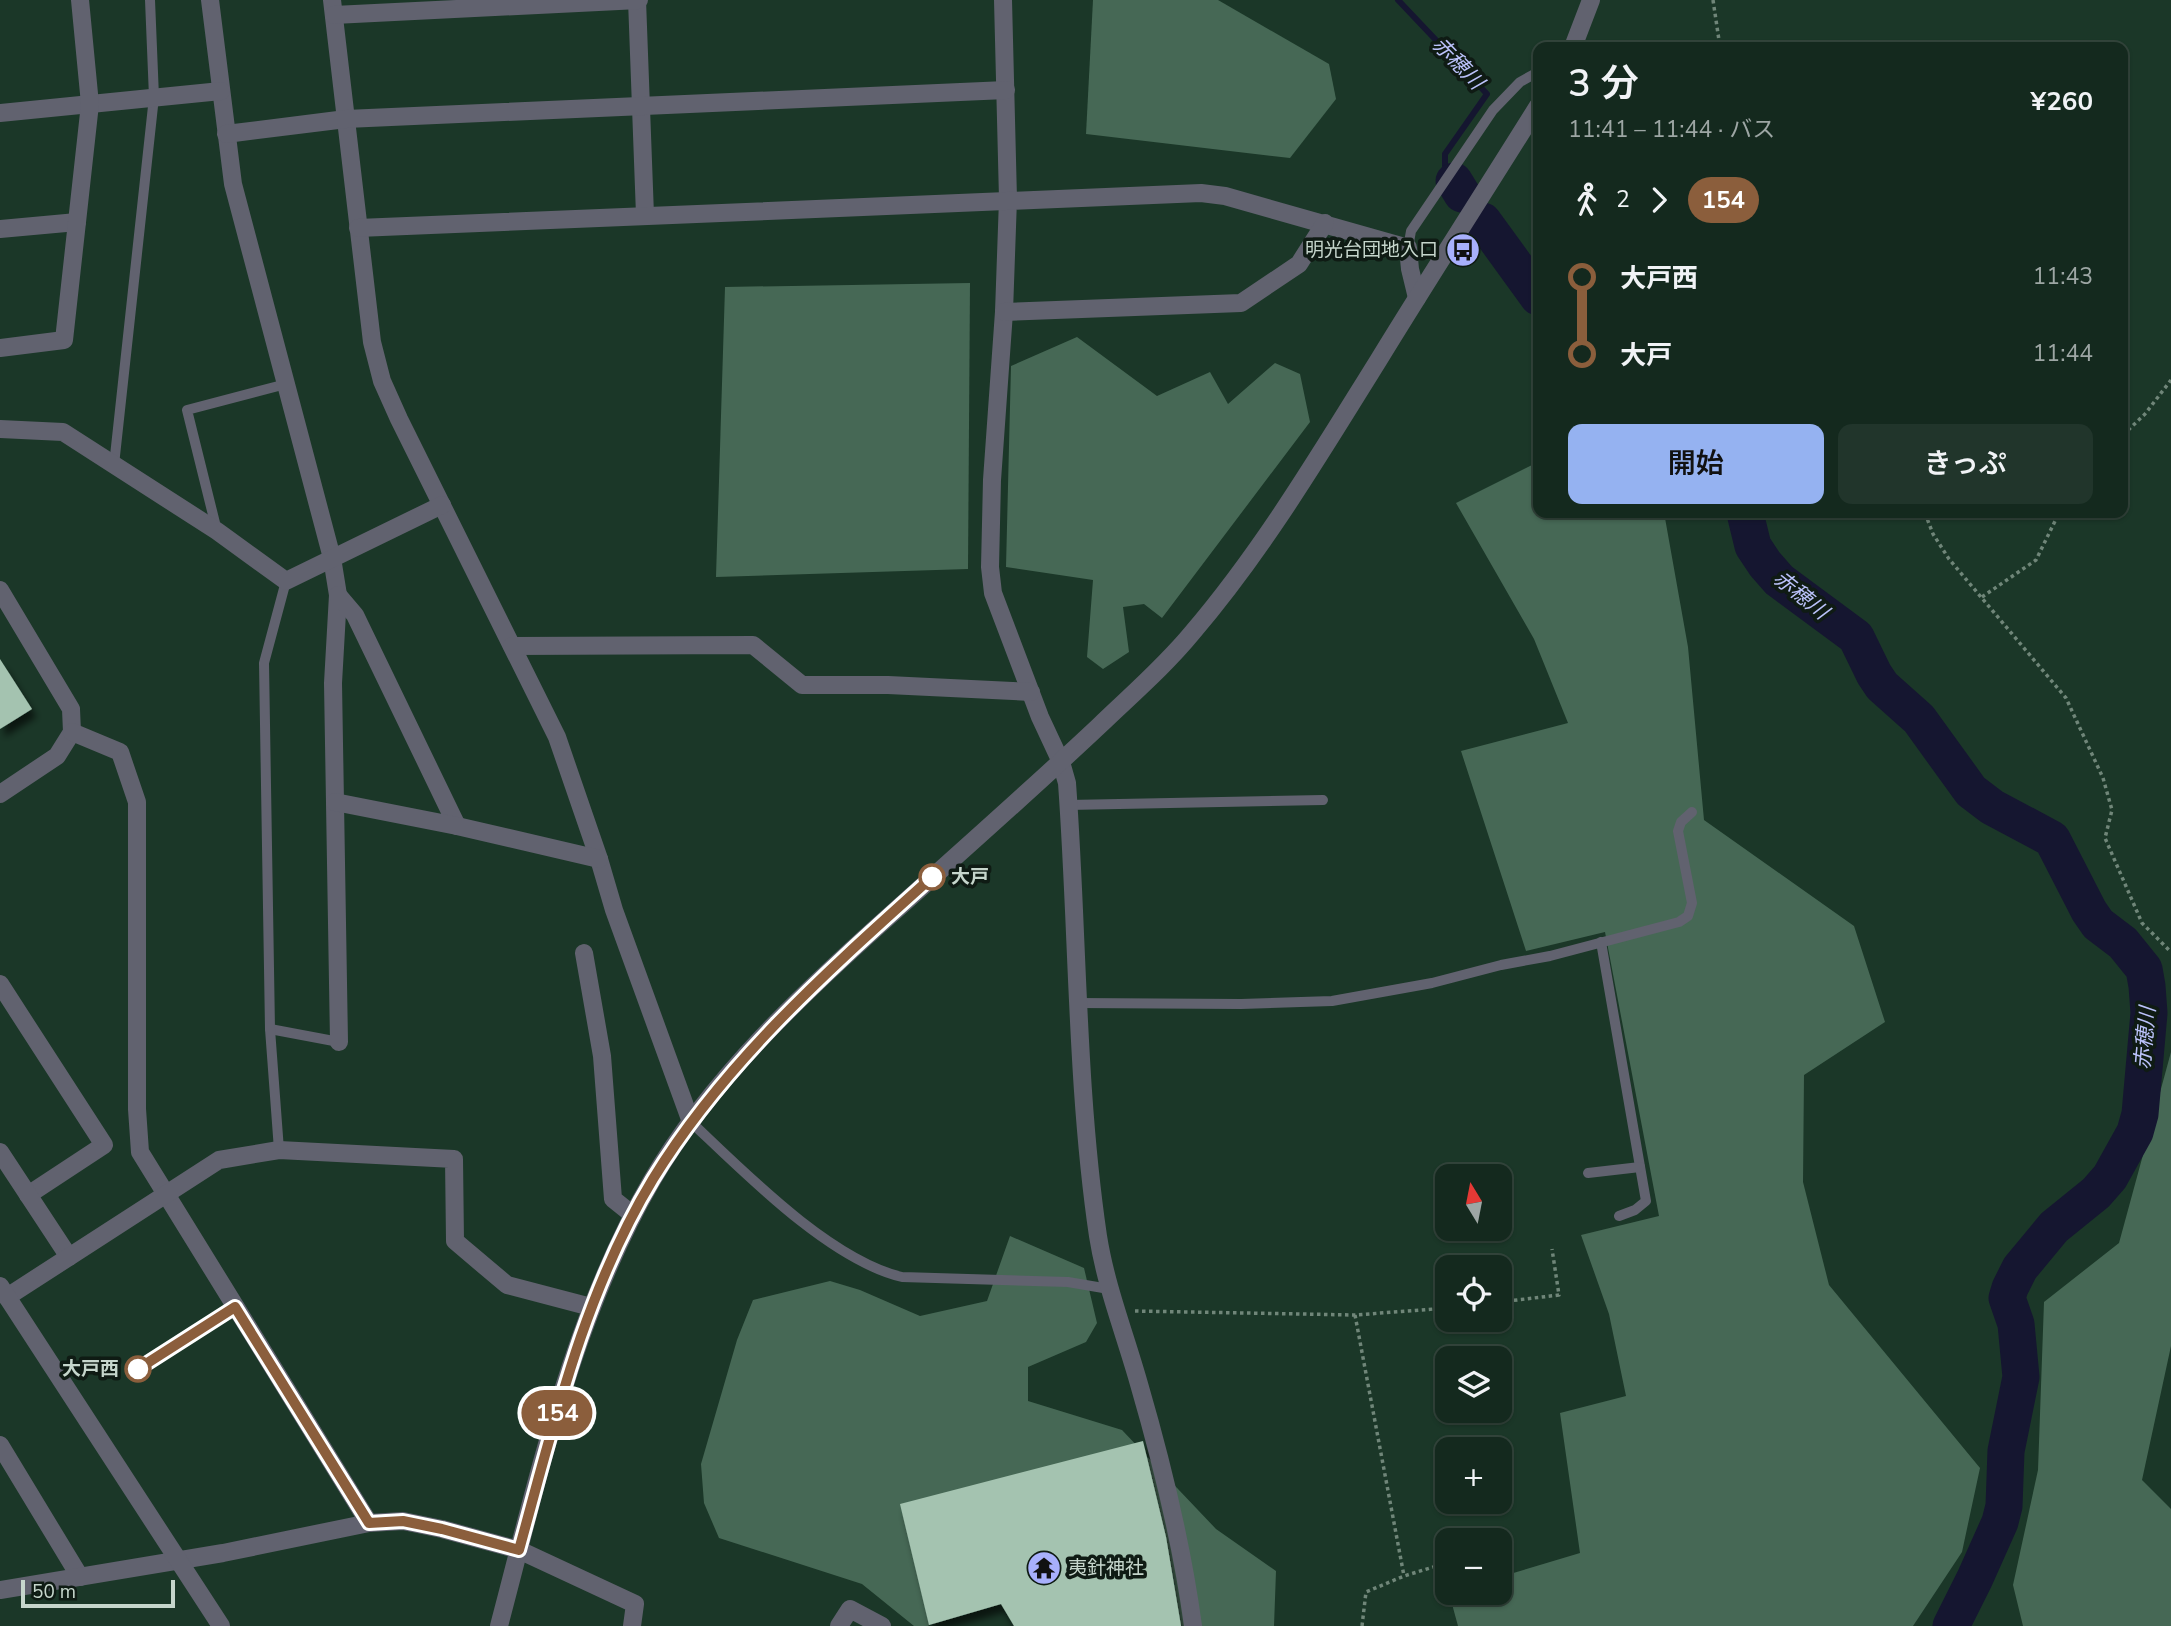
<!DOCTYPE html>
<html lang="ja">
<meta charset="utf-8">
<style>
body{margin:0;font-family:"Nunito Sans","Noto Sans JP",sans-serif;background:#21352b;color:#f1f3f6;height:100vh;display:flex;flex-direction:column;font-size:26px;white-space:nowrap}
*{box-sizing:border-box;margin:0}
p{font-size:23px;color:#9da6a4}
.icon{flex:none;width:38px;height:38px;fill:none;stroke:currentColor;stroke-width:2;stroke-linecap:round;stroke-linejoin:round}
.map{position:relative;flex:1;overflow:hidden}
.drawer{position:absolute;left:1533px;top:42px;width:595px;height:476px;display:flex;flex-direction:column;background:#14291e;border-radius:14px;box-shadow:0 2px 5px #0004,0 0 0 2px #33453c}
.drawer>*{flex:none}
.badge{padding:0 14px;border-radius:23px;font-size:24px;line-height:46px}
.needle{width:46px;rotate:350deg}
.tools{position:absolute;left:1435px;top:1164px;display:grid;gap:14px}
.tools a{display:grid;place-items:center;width:77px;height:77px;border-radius:14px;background:#14291e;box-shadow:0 2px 5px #0004,0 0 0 2px #33453c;font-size:35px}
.scale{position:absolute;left:21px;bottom:18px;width:154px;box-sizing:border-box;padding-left:7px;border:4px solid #c6d6cc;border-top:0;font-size:19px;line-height:24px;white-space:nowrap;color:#c6d6cc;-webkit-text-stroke:5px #0f1b14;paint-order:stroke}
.map>.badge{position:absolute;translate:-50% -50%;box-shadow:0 0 0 4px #fff}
.legs{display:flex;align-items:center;gap:10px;height:77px;padding:0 35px;font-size:23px}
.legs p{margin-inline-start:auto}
.summary{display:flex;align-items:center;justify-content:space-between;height:119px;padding:0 35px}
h1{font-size:38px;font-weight:600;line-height:52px}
.button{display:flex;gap:14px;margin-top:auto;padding:14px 35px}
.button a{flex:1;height:80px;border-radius:14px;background:#95b2f1;color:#111;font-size:28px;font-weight:600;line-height:80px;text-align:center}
.button a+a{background:#21352b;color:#f1f3f6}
ul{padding:0 35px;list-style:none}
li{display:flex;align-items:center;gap:24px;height:77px;font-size:26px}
li i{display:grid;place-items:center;width:10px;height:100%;margin:0 9px;background:currentColor}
li i::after{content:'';width:18px;height:18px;margin:-9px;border:5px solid;border-radius:50%;background:#14291e}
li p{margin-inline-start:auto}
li:first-child i{background:linear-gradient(#0000 50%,currentColor 0)}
li:last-child i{background:linear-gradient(currentColor 50%,#0000 0)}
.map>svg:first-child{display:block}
.forest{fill:#466855}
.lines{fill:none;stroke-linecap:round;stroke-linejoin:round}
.stream{stroke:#151630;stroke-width:6}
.river{stroke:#151630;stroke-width:37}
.building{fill:#a4c3b0;filter:url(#shadow)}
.path{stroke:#708679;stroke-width:3.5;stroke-dasharray:3.5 3.5;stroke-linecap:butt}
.service{stroke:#61626f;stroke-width:10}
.minor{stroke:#61626f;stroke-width:18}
.tertiary{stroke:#61626f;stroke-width:18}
.line-1-casing{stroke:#fff;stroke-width:16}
.line-1{stroke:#8b5e3c;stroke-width:10}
.stop-1-dot{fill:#fff;stroke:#8b5e3c;stroke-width:3.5}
.labels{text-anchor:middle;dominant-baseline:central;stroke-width:7;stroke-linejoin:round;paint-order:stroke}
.poi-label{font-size:19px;fill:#c6d6cc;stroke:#0f1b14;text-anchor:end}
.stop-label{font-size:19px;font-weight:bold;fill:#c6d6cc;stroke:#0f1b14;text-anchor:start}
.water-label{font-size:21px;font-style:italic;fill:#bbc2fa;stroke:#0f1b14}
</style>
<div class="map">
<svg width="2171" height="1626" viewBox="0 0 2171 1626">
<defs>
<filter id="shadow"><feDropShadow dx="4.5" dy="8" stdDeviation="3.5" flood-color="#0009"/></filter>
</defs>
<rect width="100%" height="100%" fill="#1b3728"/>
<g class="forest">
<polygon points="1093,0 1218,0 1329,64 1336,99 1290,158 1086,134"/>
<polygon points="970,283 968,569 716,577 725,287"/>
<polygon points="1077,337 1157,396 1210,372 1228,404 1275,363 1300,374 1310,422 1162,618 1144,604 1123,607 1129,652 1103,669 1087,657 1093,580 1006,567 1011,366"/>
<polygon points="1538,462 1538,513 1659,513 1665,518 1688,647 1704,820 1854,926 1885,1022 1804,1075 1803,1182 1829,1285 1980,1468 1962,1552 1913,1626 1458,1626 1449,1593 1500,1592 1500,1577 1580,1553 1560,1413 1626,1396 1609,1314 1581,1235 1659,1216 1605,932 1526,951 1461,751 1568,723 1534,639 1456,503"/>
<polygon points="2171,1052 2171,1346 2142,1480 2171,1509 2171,1626 2023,1626 2013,1585 2038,1470 2044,1302 2119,1243"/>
<polygon points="1010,1236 1084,1268 1097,1323 1086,1342 1028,1367 1028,1401 1122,1430 1216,1529 1276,1571 1274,1626 1037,1626 1004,1590 963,1593 928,1626 914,1626 862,1584 719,1538 704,1503 701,1464 737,1340 753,1300 830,1281 860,1290 920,1316 987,1301"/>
</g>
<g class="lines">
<polyline class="stream" points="1398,0 1487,94 1445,154 1445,167"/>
<g class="river">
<polyline points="1454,181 1462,194"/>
<polyline points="1483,221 1538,297"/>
<polyline points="1745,513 1753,546 1765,564 1779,580 1856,637 1874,674 1882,686 1919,719 1971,791 1992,807 2052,839 2089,911 2098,924 2123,943 2144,969 2147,986 2149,1013 2140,1114 2135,1132 2110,1177 2096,1193 2054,1227 2020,1268 2010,1288 2007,1298 2016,1324 2021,1377 2006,1451 2004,1506 2000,1522 1975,1578 1951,1626"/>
</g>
</g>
<g class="building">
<polygon points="0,659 32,709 0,729"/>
<polygon points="1143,1441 1166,1537 1181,1626 1014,1626 1001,1604 929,1625 900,1504"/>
</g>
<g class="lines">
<g class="path">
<polyline points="1713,0 1720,47"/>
<polyline points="2123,435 2145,414 2171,380"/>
<polyline points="1925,513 1933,534 1949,559 2066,698 2103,778 2112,810 2105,838 2142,923 2171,952"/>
<polyline points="1982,597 2036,560 2059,513"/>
<polyline points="1500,1302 1559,1295 1552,1249"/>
<polyline points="1135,1311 1355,1315 1447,1308"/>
<polyline points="1355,1315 1404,1576"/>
<polyline points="1362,1626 1366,1592 1404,1576 1443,1564"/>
</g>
<g class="service">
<polyline points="1408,248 1411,231 1493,110 1520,82 1538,72"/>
<polyline points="114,465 154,97 150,0"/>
<polyline points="217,531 187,410 286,384"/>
<polyline points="1068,805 1323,800"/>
<polyline points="1601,942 1646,1201 1635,1210 1619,1216"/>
<polyline points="1077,1003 1241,1004 1332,1001 1432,983 1501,965 1550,956 1679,922 1688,916 1692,903 1678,831 1681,822 1692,812"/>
<polyline points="270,1029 339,1042"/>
<path d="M691,1122C745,1173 830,1260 902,1277L1068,1282L1109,1289"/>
<polyline points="279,1150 270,1029 264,663 286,581"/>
<polyline points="1588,1173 1640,1167"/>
<polyline points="138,1369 235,1306"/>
</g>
<g class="minor">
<polyline points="210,0 233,184 332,558 338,595 333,683 339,1042"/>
<polyline points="332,0 372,342 382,381 399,419 557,737 599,859 614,910 691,1122"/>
<polyline points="637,0 645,215"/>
<path d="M1003,0L1008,199L1004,312L992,480L990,567L993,593L1040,717L1061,762L1067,783C1078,934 1076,1086 1098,1236C1106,1287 1125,1334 1139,1384C1162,1463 1182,1544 1193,1626"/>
<polyline points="334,15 639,0"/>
<polyline points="0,113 221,91"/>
<polyline points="226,134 346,119 1006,90"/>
<polyline points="358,228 1201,193 1225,196 1408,248 1410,269 1417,298"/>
<polyline points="0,229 77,222"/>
<polyline points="1004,312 1241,303 1299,264 1325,223"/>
<polyline points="0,348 64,340 90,104 80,0"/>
<polyline points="0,429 63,432 217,531 286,581 442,505"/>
<polyline points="0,590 71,709 72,732 57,756 0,794"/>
<polyline points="338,595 355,615 457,826"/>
<polyline points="512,646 753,645 802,685 888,685 1031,692"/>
<polyline points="72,732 120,752 137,802 137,1109 140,1152 369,1523"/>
<polyline points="335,802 457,826 599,859"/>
<polyline points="584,953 602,1056 613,1199 633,1215"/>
<polyline points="0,984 104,1145 28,1195"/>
<polyline points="0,1152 69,1257"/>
<polyline points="7,1297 219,1160 279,1150 454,1159 455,1241 507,1285 591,1307"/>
<polyline points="0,1445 80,1577"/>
<polyline points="0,1590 223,1553 369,1523 403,1521 442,1529 519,1550 635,1604 632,1626"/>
<polyline points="839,1626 850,1609 882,1626"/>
</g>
<g class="tertiary">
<polyline points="1573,47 1591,0"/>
<polyline points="0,1286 221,1626"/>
<path d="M499,1626C539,1475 572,1319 651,1182C711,1078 807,989 896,910C964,849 1032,789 1099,726C1130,696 1164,667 1192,633C1263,550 1320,454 1378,361C1430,276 1485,191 1538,106"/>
</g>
</g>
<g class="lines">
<g class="line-1-casing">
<path id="line-1" d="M138,1369L235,1307L369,1523L403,1521L442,1529L519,1550C554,1423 584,1293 653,1179C725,1061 831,968 932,877"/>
</g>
<use href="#line-1" class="line-1"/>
</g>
<defs>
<g id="bus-disc" transform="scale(1.75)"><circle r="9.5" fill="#a8b0fc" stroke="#0f1b14"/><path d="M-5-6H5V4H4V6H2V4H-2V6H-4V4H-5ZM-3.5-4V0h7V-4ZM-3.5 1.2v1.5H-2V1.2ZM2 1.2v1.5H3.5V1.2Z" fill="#111"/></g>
<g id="temple-disc" transform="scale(1.75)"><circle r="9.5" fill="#a8b0fc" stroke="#0f1b14"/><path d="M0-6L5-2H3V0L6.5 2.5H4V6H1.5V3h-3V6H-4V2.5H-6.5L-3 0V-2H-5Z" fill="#111"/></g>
</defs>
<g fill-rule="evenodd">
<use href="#bus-disc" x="1463" y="250"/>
<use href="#temple-disc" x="1044" y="1568"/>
</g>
<g class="stop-1-dot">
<circle cx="932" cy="877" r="12"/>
<circle cx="138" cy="1369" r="12"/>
</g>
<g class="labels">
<g class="poi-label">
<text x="1438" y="250">明光台団地入口</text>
<text x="1068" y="1568" text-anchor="start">夷針神社</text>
</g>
<g class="stop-label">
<text x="951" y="877">大戸</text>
<text x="119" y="1369" text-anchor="end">大戸西</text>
</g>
<g class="water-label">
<text transform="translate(1458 63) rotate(46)">赤穂川</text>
<text transform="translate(1801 595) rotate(39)">赤穂川</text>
<text transform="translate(2145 1038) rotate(-85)">赤穂川</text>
</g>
</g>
</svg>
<div class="tools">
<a><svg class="needle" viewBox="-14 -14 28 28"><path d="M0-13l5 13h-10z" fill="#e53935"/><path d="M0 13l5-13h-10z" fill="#9da6a4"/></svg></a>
<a><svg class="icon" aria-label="locate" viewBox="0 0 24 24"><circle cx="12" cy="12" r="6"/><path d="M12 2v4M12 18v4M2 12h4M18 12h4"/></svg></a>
<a><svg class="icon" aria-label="layers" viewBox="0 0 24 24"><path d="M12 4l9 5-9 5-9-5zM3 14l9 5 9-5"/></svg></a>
<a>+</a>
<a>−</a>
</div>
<div class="scale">50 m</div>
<b class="badge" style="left:557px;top:1413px;background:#8b5e3c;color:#fff">154</b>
<section class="drawer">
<div class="summary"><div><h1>3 分</h1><p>11:41 – 11:44 · バス</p></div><b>¥260</b></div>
<div class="legs"><svg class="icon" aria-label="walk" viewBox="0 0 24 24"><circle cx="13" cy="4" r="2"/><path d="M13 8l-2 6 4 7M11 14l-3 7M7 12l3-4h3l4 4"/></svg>2<svg class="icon" aria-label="forward" viewBox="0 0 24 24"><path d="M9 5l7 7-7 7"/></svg><b class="badge" style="background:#8b5e3c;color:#fff">154</b></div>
<ul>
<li><i style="color:#8b5e3c"></i><b>大戸西</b><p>11:43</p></li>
<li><i style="color:#8b5e3c"></i><b>大戸</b><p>11:44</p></li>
</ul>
<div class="button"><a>開始</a><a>きっぷ</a></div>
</section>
</div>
